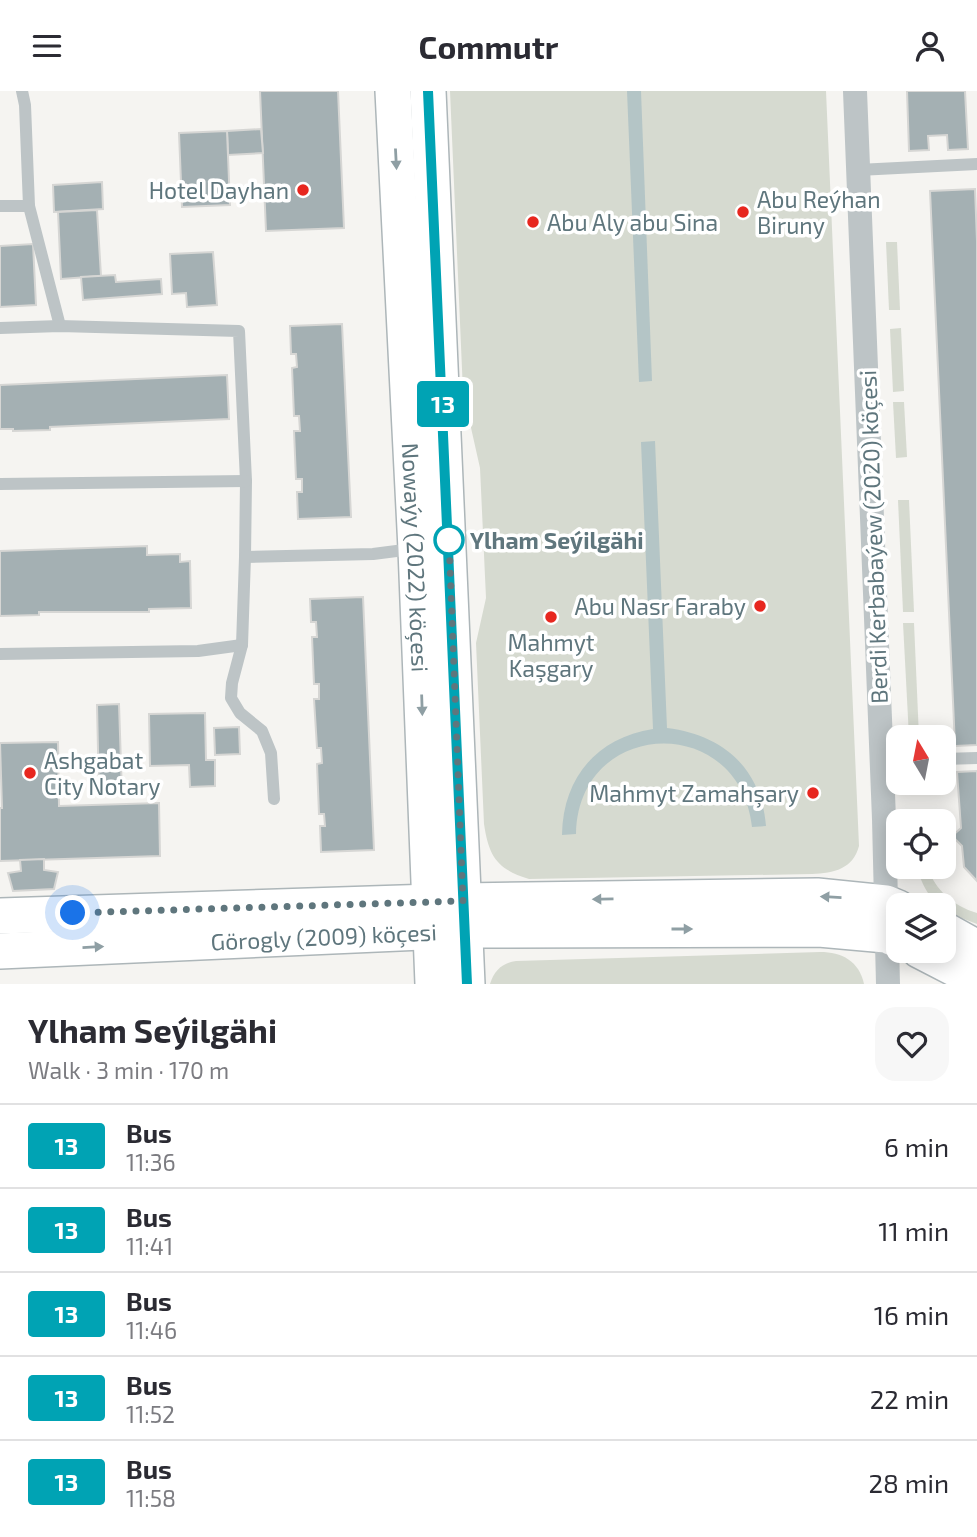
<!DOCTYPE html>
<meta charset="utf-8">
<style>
body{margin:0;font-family:"Exo 2",sans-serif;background:#f7f7f7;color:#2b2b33;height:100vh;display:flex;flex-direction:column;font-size:26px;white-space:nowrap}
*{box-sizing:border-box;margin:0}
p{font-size:23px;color:#7c7c81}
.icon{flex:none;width:38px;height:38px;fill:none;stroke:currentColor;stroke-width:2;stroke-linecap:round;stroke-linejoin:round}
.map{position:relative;height:893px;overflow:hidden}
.side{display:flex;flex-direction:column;background:#fff;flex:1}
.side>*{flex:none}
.badge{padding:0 14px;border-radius:5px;font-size:24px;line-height:46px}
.needle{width:46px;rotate:350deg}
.buttons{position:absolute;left:886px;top:634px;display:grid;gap:14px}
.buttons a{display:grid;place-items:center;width:70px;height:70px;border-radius:14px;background:#fff;box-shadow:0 4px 18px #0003;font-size:35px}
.you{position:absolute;width:35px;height:35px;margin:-18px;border:5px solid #fff;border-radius:50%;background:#1a73e8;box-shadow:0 0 0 10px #1a73e833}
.map>.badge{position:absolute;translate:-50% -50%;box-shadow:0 0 0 4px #fff}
.round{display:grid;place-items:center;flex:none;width:74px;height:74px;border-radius:21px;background:#f7f7f7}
.summary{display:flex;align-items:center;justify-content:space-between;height:119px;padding:0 28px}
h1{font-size:33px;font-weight:700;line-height:52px}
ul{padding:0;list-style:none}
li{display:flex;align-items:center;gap:21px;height:84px;padding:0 28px;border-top:2px solid #e1e1e2}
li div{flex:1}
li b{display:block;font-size:26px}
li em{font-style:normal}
li .badge{min-width:77px;font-weight:700;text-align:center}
header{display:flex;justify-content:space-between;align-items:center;height:91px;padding:0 28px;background:#fff;font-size:32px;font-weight:700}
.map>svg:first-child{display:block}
.green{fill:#d6dad0}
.water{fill:#b4c5c6}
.building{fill:#a4b0b3;stroke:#d6d6d4;stroke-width:2}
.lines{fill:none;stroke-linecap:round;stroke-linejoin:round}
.secondary-casing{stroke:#adb6b9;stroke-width:38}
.lane{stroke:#bdc4c6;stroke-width:12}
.street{stroke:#bdc4c6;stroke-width:24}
.secondary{stroke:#fff;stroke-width:35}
.oneway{fill:#8f9fa4}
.line-casing{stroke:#fff;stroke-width:16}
.line{stroke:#00a3b4;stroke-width:10}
.walk{stroke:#5f767d;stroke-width:7;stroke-dasharray:0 12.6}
.poi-dot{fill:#e7271f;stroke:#fff;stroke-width:2.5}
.stop-dot{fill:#fff;stroke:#00a3b4;stroke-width:3.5}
.labels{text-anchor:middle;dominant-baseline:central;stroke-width:7;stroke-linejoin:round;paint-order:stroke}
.poi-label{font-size:23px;fill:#5f767d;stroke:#fff;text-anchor:end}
.street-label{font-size:23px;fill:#5f767d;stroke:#fff}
.stop-label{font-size:23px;font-weight:bold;fill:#5f767d;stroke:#fff;text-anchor:start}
</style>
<header><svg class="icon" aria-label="menu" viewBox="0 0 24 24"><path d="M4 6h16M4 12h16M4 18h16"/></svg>Commutr<svg class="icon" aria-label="person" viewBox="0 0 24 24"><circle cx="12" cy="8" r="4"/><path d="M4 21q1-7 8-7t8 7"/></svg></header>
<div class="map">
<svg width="977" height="893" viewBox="0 0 977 893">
<rect width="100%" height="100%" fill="#f5f4f1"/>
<g class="green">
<path d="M450,0H826L859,755C853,778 834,782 812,783L529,788C497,778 489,766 484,733L476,552L486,507L480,377L463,301Z"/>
<polygon points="886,151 897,151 900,219 889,219"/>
<polygon points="901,237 904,300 893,301 890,238"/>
<polygon points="893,311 904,311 907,366 896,367"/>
<polygon points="898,409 909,409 914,521 903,521"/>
<polygon points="903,532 914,532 919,646 909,646"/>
<path d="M916,775H927C935,799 953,815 977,822V833L951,823L943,817V814C928,810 921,789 916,775Z"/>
<path d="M820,861C842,861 859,870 864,893H490C494,880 502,872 516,870Z"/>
</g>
<g class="water">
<polygon points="627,0 641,0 652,290 639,291"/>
<path d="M655,350L667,637C723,644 761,677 766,735L752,736C739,620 578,627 576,743L562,744C563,686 597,647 653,638L641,351Z"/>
</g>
<g class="building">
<polygon points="260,0 338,0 344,137 266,140"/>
<polygon points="907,0 965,0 968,58 948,59 947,44 928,45 929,59 909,60"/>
<polygon points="261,38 263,62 228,64 227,40"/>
<polygon points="227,40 230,114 182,116 179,42"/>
<polygon points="102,91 103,118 54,121 53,94"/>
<polygon points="975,98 977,150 977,654 955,655 930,100"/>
<polygon points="97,119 101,185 61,188 58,121"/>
<polygon points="33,153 36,214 0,216 0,155"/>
<polygon points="213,161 217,214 187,216 186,202 172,203 170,163"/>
<polygon points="115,184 116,191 161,188 162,203 83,209 81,186"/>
<polygon points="342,233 351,426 298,428 297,401 302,401 302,388 296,388 294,340 300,340 299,325 294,325 292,277 297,276 296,263 291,263 290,235"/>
<polygon points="227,284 229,328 50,336 50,339 13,340 13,338 0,338 0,294"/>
<polygon points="147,455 147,464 180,463 180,471 190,470 191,517 149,518 149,521 39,521 39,524 0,525 0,460"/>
<polygon points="363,506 374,759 321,761 320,735 325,735 324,723 319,723 317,673 322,672 321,657 317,657 314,608 319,608 319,593 314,593 312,546 317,546 316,531 311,531 310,508"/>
<polygon points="119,613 122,703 99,704 97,614"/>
<polygon points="205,622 206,669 215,669 215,695 190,696 189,674 150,675 149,623"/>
<polygon points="239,636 240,663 215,664 214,637"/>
<polygon points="58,651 59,715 159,712 160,765 0,770 0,717 2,717 0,652"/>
<polygon points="977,680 977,790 964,776 962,755 952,745 961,737 957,681"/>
<polygon points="44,768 44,779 58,781 54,798 13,800 8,782 21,780 20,769"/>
</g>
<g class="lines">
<g class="secondary-casing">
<g id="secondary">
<path id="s1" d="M393,0L416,458L433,893"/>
<polyline points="428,0 467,893"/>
<polyline points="0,825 463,810 817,805 886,812 898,817"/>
<polyline points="943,838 977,857"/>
<polyline points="919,859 977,889"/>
<path id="s2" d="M0,860L467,839L819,838L886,844L898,849"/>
</g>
</g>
<g class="lane">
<polyline points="22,0 25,14 29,115 60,235"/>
<polyline points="858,79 977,73"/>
<polyline points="0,115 29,115"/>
<polyline points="0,237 60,235 239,240 246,390 245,466 242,554 232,592 231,607 240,622 262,640 271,662 274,708"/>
<polyline points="0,393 246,390"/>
<polyline points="245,466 373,463 412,458"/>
<polyline points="0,563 198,560 242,554"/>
<polyline points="943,668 977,667"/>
</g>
<polyline class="street" points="855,0 884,728 888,893"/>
<use href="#secondary" class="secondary"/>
</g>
<defs><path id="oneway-solid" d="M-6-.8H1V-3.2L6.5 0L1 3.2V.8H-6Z" transform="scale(1.75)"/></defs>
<g class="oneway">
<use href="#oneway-solid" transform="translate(396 68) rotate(87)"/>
<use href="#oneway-solid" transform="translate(422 614) rotate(88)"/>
<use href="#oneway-solid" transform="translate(831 806) rotate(-177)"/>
<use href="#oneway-solid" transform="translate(603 808) rotate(179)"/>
<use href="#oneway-solid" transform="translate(682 838)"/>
<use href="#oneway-solid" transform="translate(93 856) rotate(-3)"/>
</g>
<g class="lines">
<g class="line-casing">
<polyline id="line" points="428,0 467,893"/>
</g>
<use href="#line" class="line"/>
<polyline class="walk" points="73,822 463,810 449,449"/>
</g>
<g class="poi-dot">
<circle cx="303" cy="99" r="7"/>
<circle cx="743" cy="121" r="7"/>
<circle cx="533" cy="131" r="7"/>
<circle cx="760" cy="515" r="7"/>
<circle cx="551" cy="526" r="7"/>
<circle cx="30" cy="682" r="7"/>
<circle cx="813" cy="702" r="7"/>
</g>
<circle class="stop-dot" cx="449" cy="449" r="14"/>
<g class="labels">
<g class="poi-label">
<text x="289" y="99">Hotel Dayhan</text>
<text x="757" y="108" text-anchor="start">Abu Reýhan<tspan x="757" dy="26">Biruny</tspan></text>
<text x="547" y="131" text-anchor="start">Abu Aly abu Sina</text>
<text x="746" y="515">Abu Nasr Faraby</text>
<text x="551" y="551" text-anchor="middle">Mahmyt<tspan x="551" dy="26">Kaşgary</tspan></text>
<text x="44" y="669" text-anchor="start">Ashgabat<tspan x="44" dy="26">City Notary</tspan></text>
<text x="799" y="702">Mahmyt Zamahşary</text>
</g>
<g class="street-label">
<text transform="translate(873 446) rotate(-92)">Berdi Kerbabaýew (2020) köçesi</text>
<text stroke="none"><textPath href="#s1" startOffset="467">Nowaýy (2022) köçesi</textPath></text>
<text stroke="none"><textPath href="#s2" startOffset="324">Görogly (2009) köçesi</textPath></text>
</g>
<g class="stop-label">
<text x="470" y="449">Ylham Seýilgähi</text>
</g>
</g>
</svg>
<div class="buttons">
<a><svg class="needle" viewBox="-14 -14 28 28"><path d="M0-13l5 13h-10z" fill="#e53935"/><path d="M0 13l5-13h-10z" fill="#7c7c81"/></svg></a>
<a><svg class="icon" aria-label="locate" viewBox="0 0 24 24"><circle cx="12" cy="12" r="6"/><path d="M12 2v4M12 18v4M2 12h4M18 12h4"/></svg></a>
<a><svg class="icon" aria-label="layers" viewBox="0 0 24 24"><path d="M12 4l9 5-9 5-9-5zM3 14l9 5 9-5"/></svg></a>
</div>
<div class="you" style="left:73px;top:822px"></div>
<b class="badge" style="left:443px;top:313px;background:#00a3b4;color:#fff">13</b>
</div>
<section class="side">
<div class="summary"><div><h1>Ylham Seýilgähi</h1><p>Walk · 3 min · 170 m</p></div><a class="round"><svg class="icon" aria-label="heart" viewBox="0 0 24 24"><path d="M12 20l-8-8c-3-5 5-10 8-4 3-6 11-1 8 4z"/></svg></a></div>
<ul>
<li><span class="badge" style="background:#00a3b4;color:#fff">13</span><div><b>Bus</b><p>11:36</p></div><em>6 min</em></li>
<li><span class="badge" style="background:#00a3b4;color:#fff">13</span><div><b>Bus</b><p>11:41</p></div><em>11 min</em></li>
<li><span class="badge" style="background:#00a3b4;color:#fff">13</span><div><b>Bus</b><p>11:46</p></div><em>16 min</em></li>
<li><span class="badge" style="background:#00a3b4;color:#fff">13</span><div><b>Bus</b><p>11:52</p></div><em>22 min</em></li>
<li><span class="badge" style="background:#00a3b4;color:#fff">13</span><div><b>Bus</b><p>11:58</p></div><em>28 min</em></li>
</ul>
</section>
